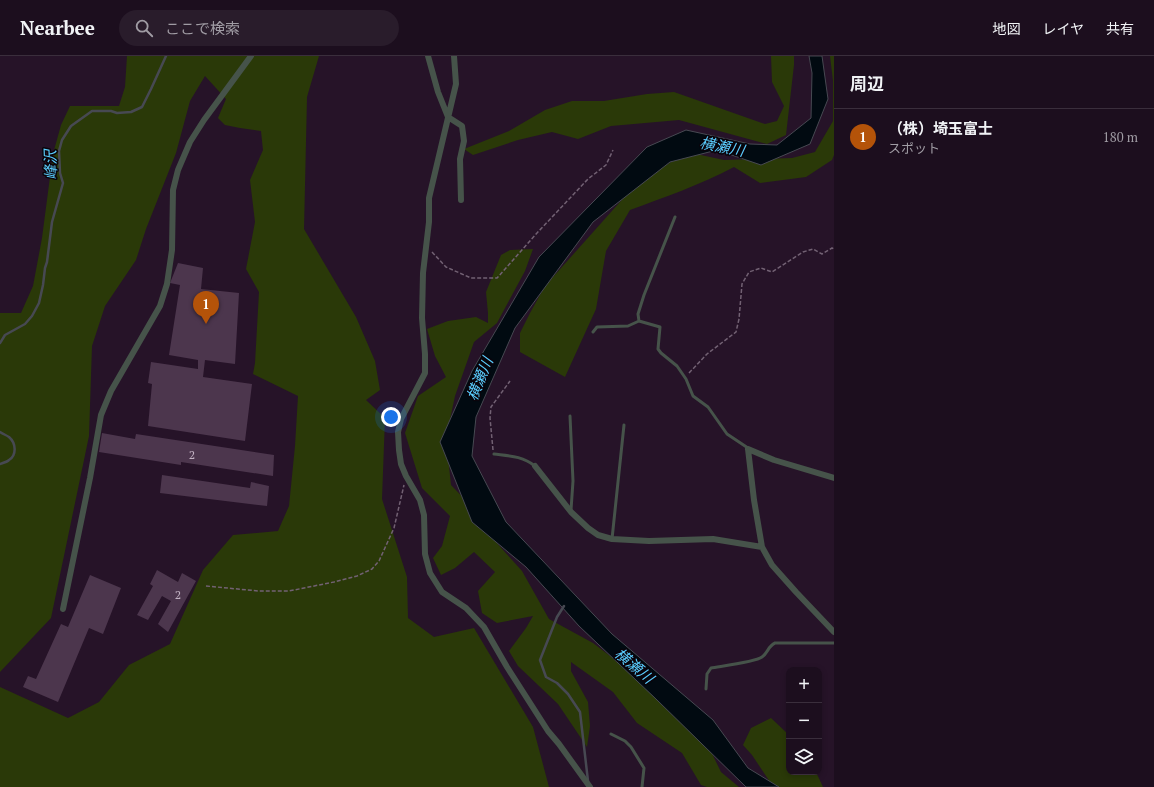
<!DOCTYPE html>
<html lang="ja">
<meta charset="utf-8">
<style>
body{margin:0;font-family:"PT Serif","Noto Sans JP",serif;background:#291c2b;color:#f1f3f6}
.controls{position:absolute;right:12px;bottom:12px;display:grid;overflow:hidden;border-radius:8px;box-shadow:0 2px 6px #0003}
.controls button{width:36px;height:36px;display:grid;place-items:center;padding:0;border:0;border-bottom:1px solid #3a2e3c;background:#1c0e1e;color:#f1f3f6;font:20px sans-serif}
.you{position:absolute;left:391px;top:361px;width:14px;height:14px;margin:-10px;border:3px solid #fff;border-radius:50%;background:#1a73e8;box-shadow:0 0 0 6px #1a73e833}
.badge{display:grid;place-items:center;width:26px;height:26px;border-radius:50%;background:#b45309;color:#fff;font-size:13px;font-weight:700}
.pin{position:absolute;translate:-50% -33px;filter:drop-shadow(0 1px 2px #0008)}
.pin::after{content:'';position:absolute;top:21px;width:14px;height:12px;background:inherit;clip-path:polygon(0 0,100% 0,50% 100%)}
.list{margin:0;padding:0;list-style:none}
h2{display:flex;justify-content:space-between;align-items:center;height:52px;margin:0;padding:0 16px;font-size:17px}
h2 small{font-size:13px;font-weight:400;color:#a09ca4}
.list li{display:grid;grid-template-columns:26px 1fr auto;gap:12px;align-items:center;box-sizing:border-box;height:56px;padding:0 16px;border-top:1px solid #3a2e3c}
.list b{display:block;font-size:15px;white-space:nowrap}
.list p{margin:0;font-size:13px;white-space:nowrap;color:#a09ca4}
.list em{font-size:13px;font-style:normal;color:#a09ca4}
.icon{flex:none;width:22px;height:22px;fill:none;stroke:currentColor;stroke-width:2;stroke-linecap:round;stroke-linejoin:round}
.map{position:relative;flex:none;width:834px;height:731px;overflow:hidden}
header{display:flex;align-items:center;gap:24px;box-sizing:border-box;height:56px;padding:0 20px;background:#1c0e1e;border-bottom:1px solid #3a2e3c}
header strong{font-size:19px}
nav{display:flex;gap:22px;margin-inline-start:auto;font-size:14px}
.search{width:280px;height:36px;background:#291c2b;display:flex;align-items:center;gap:10px;box-sizing:border-box;padding:0 14px;border-radius:22px;color:#a09ca4;font-size:15px}
main{display:flex}
aside{flex:1;background:#1c0e1e}
.map>svg:first-child{display:block}
</style>
<header>
<strong>Nearbee</strong>
<div class="search"><svg class="icon" aria-label="search" viewBox="0 0 24 24"><circle cx="10" cy="10" r="6"/><path d="M15 15l6 6"/></svg>ここで検索</div>
<nav><a>地図</a><a>レイヤ</a><a>共有</a></nav>
</header>
<main>
<div class="map">
<svg width="834" height="731" viewBox="0 0 834 731">
<rect width="100%" height="100%" fill="#261328"/>
<path fill="#2a3908" d="M127 0H319L307 41 304 173 356 261 375 305 380 334 366 344 385 362 382 443 407 521 408 562 434 581 474 572 533 671 549 731H0V631L68 662 99 646 129 609 170 588 203 514 233 479 278 475 289 450 295 390 298 340 253 318 255 307 259 236 246 213 255 166 250 124 263 94 261 75 240 72 225 69 218 62 226 43 205 20 190 45 176 97 146 173 136 204 105 250 92 290 89 380 51 562 0 616V257H21L33 230 42 182 53 98 61 69 70 50H119L125 31Z
M771 0H794V9L786 79 767 88 679 64 611 70 578 83 552 76 518 84 473 99 464 93 509 75 545 54 572 45H604L647 38 674 36 765 68 777 65 784 50 772 26Z
M830 0H834V99L832 104 806 121 760 127 734 111C700 129 665 141 630 154L606 195 596 253 565 321 520 296V277L530 257 545 230 636 128 687 96 724 104 792 102 815 96 833 65V25Z
M533 193 525 215 497 267 474 286 455 340 446 382 451 429 474 453 495 485 522 515 549 563 593 587 661 639 700 673 721 716 739 731H707L701 729 682 697 637 667 613 636 571 606V615L588 646 590 670 587 691 558 648 518 610 509 595 526 572 533 560 497 567 482 557 478 535 495 516 474 496 455 512 441 519 433 502 442 490 450 460 422 432 405 377 418 340 446 321 435 300 427 273 448 265 476 261 488 267V257L486 236 501 199 510 194Z
M771 662 789 679V716H816L823 731H768L770 726 752 699 743 689 751 672Z"/>
<path fill="#010a11" stroke="#474952" d="M809 0H822L828 43 810 88 761 109 717 94 670 106 593 166 515 272 476 361 472 400 506 466 612 578 713 664 748 712 779 731H746L656 643 579 570 526 511 472 466 440 386 472 315 539 201 647 91 686 74 750 88 777 89 811 62 812 17Z"/>
<g fill="none" stroke-linecap="round" stroke-linejoin="round">
<path stroke="#474952" stroke-width="2.5" d="M0 287 5 279 25 268 32 260 39 247 43 229 45 212 47 206 52 166 63 127 60 117 59 95 62 84 71 70 92 55H111L117 57 131 56 142 51 151 33 166 0
M0 376C3 378 6 379 9 381 16 387 17 399 9 404 7 406 3 407 0 408
M564 550 557 561 540 604 546 621 557 627 568 638 580 656 588 725"/>
</g>
<path fill="#4c364d" d="M178 207 203 212 201 233 239 237 235 308 205 304 203 321 252 328 245 385 148 370 152 328 148 327 151 306 198 313V304L169 299 180 229 170 227Z
M102 377 135 383 136 378 274 399 273 420 181 406V409L99 396Z
M162 419 250 432 251 426 269 430 267 450 160 437Z
M157 514 178 526 182 517 196 525 168 576 158 568 171 545 162 540 148 564 137 559 153 530 150 528Z
M90 519 121 532 103 578 89 572 58 646 23 631 28 620 36 623 61 568 68 571Z"/>
<g fill="none" stroke-linecap="round" stroke-linejoin="round">
<path stroke="#726173" stroke-width="1.5" stroke-dasharray="4 2" stroke-linecap="butt" d="M432 196 446 211 471 222H497L537 177 588 123 606 109 613 94
M689 317 707 298 736 276 739 263 742 228 749 216 761 212 772 216 803 196 813 193 822 198 832 192 834 193
M493 394 490 362 491 351 510 325
M206 530 259 535H289L334 526 357 520 372 513 379 505 394 472 404 429"/>
<path stroke="#46534a" stroke-width="3" d="M639 265 638 258 644 239 675 161
M593 276 597 271 628 270 639 265 660 271 658 293 661 297 677 310 686 323 693 340 708 351 727 378 748 392
M570 360 573 425 571 454
M494 398C510 400 522 400 535 410
M612 483 624 369
M706 633 707 618 711 612C722 610 755 606 762 601 768 597 768 590 775 587H834
M611 678 625 685 631 691 644 712 642 731"/>
<path stroke="#46534a" stroke-width="6" d="M428 0 438 36 448 61 462 70 464 85 460 103 461 144
M454 0 456 28 429 142V166L423 217 422 262 425 298V317L401 363 398 376 399 394 401 408 406 420 420 444 424 459 425 498 430 517 442 536 466 552 484 571 507 611 548 675 559 688 590 731
M748 393 754 444 762 491 772 509 796 536 834 576
M748 393 774 404 834 422
M535 410 571 456 588 472 598 479 612 483 649 485 713 483 762 491
M63 553 90 422 101 359 111 335 160 250 167 228 172 194 173 134 178 114 190 86 204 64 251 0"/>
</g>
<g text-anchor="middle" stroke-width="3" stroke-linejoin="round" paint-order="stroke">
<g font-size="12" fill="#c2b2c3">
<text x="192" y="403">2</text>
<text x="178" y="543">2</text>
</g>
<g font-size="15" font-style="italic" fill="#5acdfe" stroke="#0a040b">
<text transform="translate(722 91) rotate(11)" y="5">横瀬川</text>
<text transform="translate(51 109) rotate(-92)" y="5">峰沢</text>
<text transform="translate(480 323) rotate(-68)" y="5">横瀬川</text>
<text transform="translate(634 610) rotate(40)" y="5">横瀬川</text>
</g>
</g>
</svg>
<div class="controls">
<button>+</button>
<button>−</button>
<button><svg class="icon" aria-label="layers" viewBox="0 0 24 24"><path d="M12 4l9 5-9 5-9-5zM3 14l9 5 9-5"/></svg></button>
</div>
<div class="you"></div>
<div class="pin badge" style="left:206px;top:268px">1</div>
</div>
<aside>
<h2>周辺<small></small></h2>
<ul class="list">
<li><span class="badge">1</span><div><b>（株）埼玉富士</b><p>スポット</p></div><em>180 m</em></li>
</ul>
</aside>
</main>
